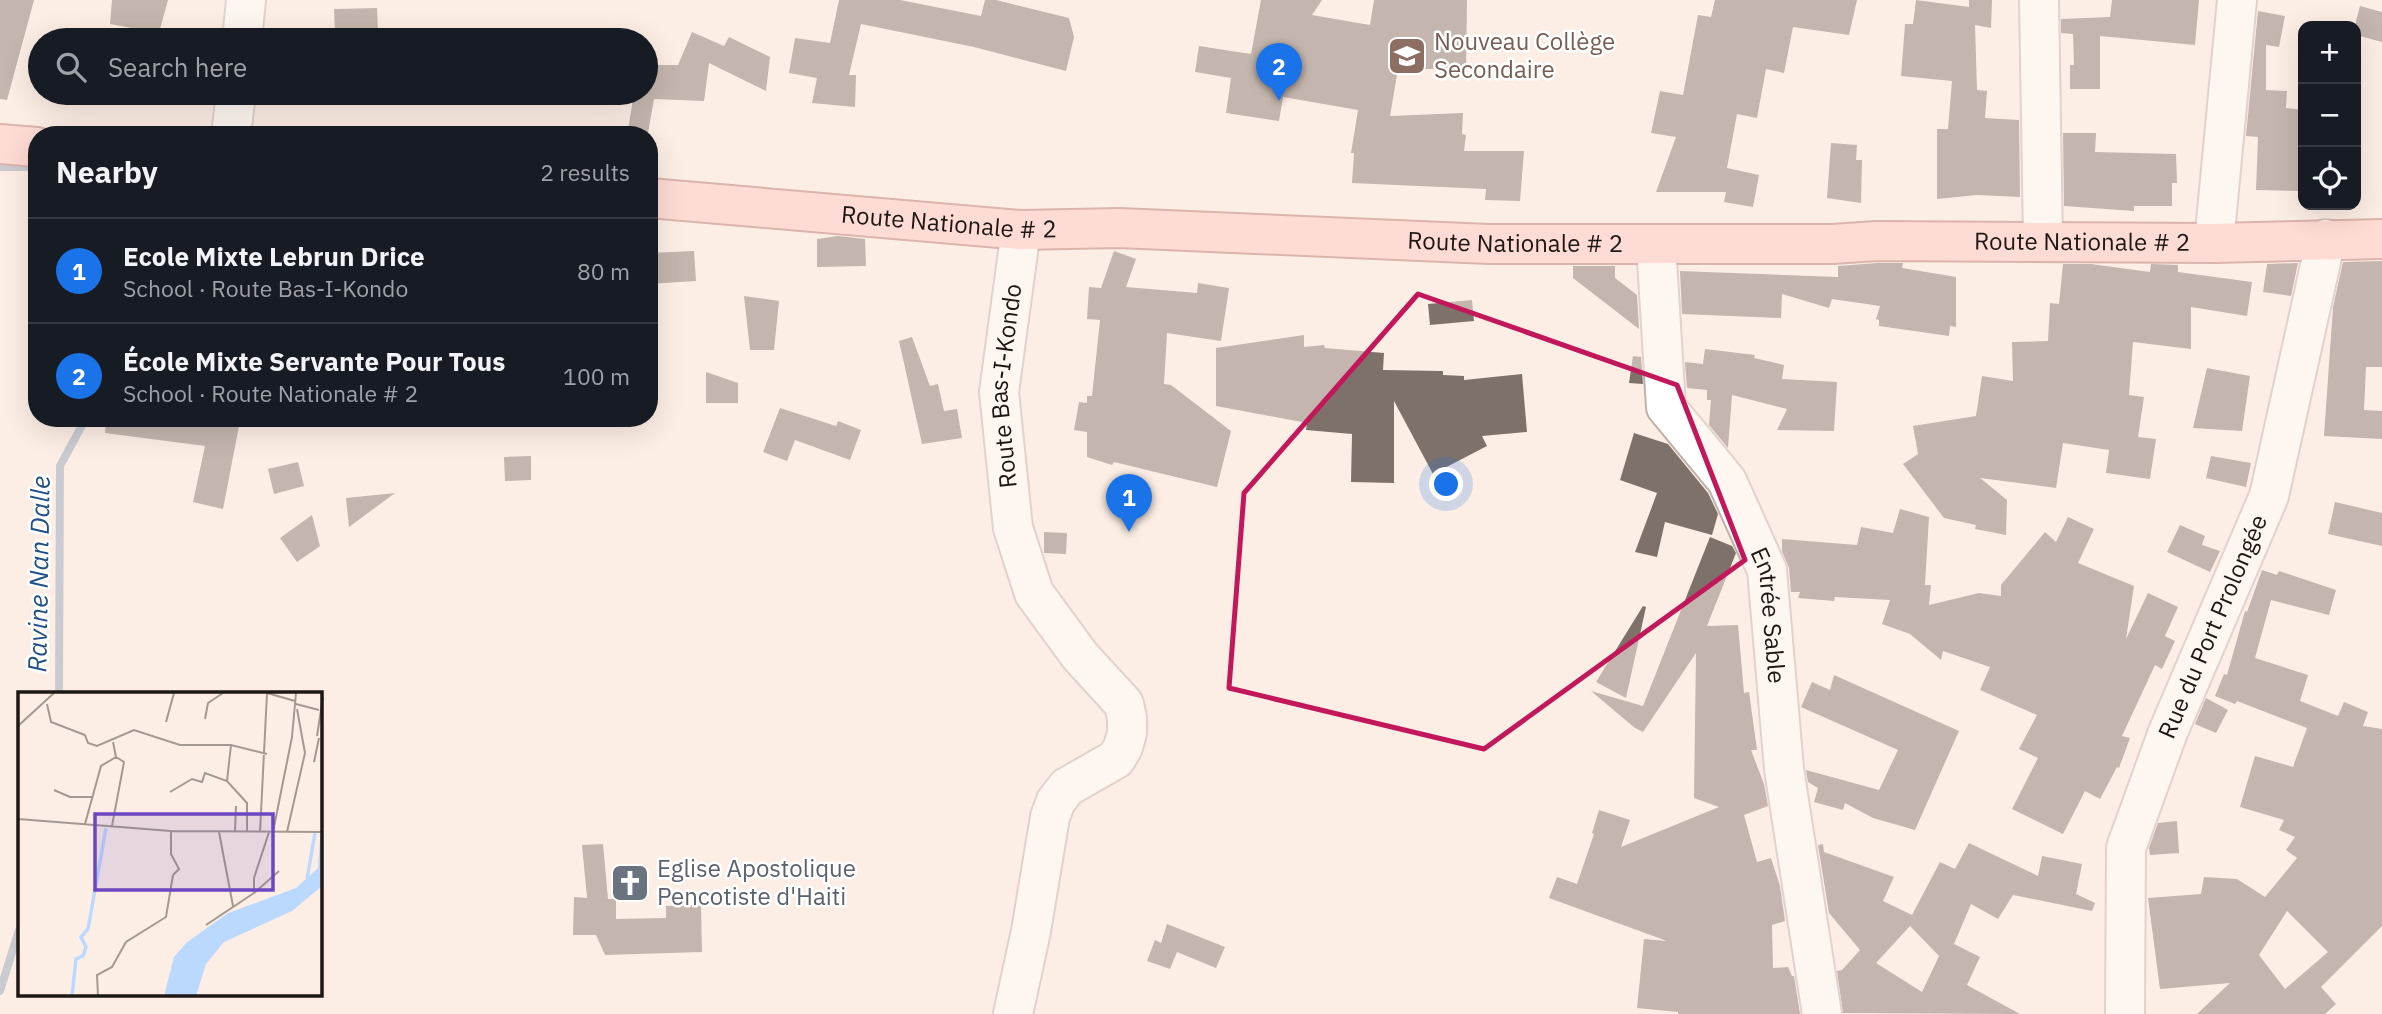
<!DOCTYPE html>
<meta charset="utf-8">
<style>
body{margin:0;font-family:"IBM Plex Sans",sans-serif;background:#20242c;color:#f1f3f6}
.controls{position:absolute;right:21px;top:21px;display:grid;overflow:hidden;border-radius:14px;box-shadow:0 7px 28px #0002}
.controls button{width:63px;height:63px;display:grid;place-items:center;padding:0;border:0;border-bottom:2px solid #363941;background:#171b24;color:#f1f3f6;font:35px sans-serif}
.you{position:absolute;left:1447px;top:485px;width:24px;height:24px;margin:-18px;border:5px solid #fff;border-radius:50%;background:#1a73e8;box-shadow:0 0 0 10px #1a73e833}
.badge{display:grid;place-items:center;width:46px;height:46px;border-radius:50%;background:#1a73e8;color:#fff;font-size:23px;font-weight:700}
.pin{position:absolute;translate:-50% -58px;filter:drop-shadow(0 2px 4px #0008)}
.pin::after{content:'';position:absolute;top:37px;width:24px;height:21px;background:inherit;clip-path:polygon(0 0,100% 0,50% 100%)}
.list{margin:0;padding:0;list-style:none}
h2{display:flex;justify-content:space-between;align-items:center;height:91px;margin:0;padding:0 28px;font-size:30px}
h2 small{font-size:23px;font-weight:400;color:#9ea1a6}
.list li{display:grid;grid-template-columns:46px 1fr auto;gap:21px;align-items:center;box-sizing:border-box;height:105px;padding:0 28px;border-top:2px solid #363941}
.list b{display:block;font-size:26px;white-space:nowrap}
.list p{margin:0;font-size:23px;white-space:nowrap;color:#9ea1a6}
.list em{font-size:23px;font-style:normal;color:#9ea1a6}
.icon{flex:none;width:38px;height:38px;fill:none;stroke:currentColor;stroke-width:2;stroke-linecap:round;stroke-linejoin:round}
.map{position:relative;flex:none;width:2382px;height:1014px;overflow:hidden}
.search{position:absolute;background:#171b24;box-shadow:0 7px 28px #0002;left:28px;top:28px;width:630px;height:77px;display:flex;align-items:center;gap:18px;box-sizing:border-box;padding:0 24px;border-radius:38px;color:#9ea1a6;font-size:26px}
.panel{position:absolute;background:#171b24;box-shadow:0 7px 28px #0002;left:28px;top:126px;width:630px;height:301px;border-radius:28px}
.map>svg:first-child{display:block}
</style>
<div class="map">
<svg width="2382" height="1014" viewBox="0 0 2382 1014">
<rect width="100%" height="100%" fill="#fdeee5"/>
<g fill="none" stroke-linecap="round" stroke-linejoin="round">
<path stroke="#8c9fb8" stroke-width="8" d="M0 167H37
M59 694 60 466 86 418
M0 991 19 930"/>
</g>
<path fill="#7e716a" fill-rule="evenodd" d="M0 0H34L7 100 0 99Z
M112 0H168L159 33 110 24Z
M839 0H900L981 16 985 0H996L1069 18 1074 37 1066 71 974 47 861 24 849 75H856L855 107 812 103 817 78 789 73 795 38 830 43Z
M1261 0H1322L1312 15 1370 25 1374 0H1467L1466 69H1398L1390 116 1463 113 1462 134 1466 135 1464 151H1524L1520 201 1485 200 1486 189 1352 183 1354 153H1351L1358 110 1283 97 1279 121 1226 113 1231 78 1195 72 1199 46 1251 54Z
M1715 0H1857L1849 35 1793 27 1784 73 1766 69 1757 118 1737 114 1727 168 1759 175 1753 207 1724 202 1726 192H1656L1676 137 1651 133 1660 91 1683 95 1698 15 1711 17Z
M1916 0 1969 7V0H1992L1991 28 1975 25 1977 90 1987 91 1985 118 2019 120 2020 197 1977 195 1937 199V129H1948L1952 81 1901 76 1905 24H1913Z
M2112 0H2199L2195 45 2100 36V89H2070V65H2074L2073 34 2061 33V19L2110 17Z
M2360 6 2382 12V42L2356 35V21Z
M377 8 378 32 335 33 334 9Z
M2258 11 2285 16 2279 47 2266 45V90L2287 91 2286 108 2303 110V191L2256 190 2258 137 2246 136Z
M692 32 724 46 729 37 770 57 766 91 709 63 704 101 654 99 648 133 628 130 634 93H646V65H678Z
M2063 133H2096L2095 152 2176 154 2177 183H2172V206H2134V211L2064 206Z
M1831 143 1857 145 1856 160H1862L1861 203 1827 198Z
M838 236 865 239 866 266 817 267V239Z
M694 251 696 281 649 284V253Z
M1114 251 1136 259 1126 287 1197 293 1198 283 1229 288 1221 341 1167 333 1164 384 1171 385 1231 431 1217 487 1114 462 1112 465 1087 457V432L1074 430 1079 402 1087 403V396H1092L1100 320 1087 319 1089 287 1101 288Z
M2382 261V367H2366L2364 410 2382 411V439L2324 436 2333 307 2343 262Z
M1877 263H1903L1902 268 1956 277V327L1950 326 1949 336 1879 326V320L1876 319 1880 306 1832 299 1829 308 1782 294 1781 318 1682 314 1680 271 1838 277V266Z
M2298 263 2291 296 2263 292 2267 264Z
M2063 264H2091L2150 272 2151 264 2178 265V272L2252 282 2247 316 2191 307V349L2133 342 2129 395 2144 397 2138 437 2156 439 2150 479 2106 473 2109 450 2063 443 2056 488 1980 478 2007 500 2006 535 1975 529 1976 525 1944 518 1903 464 1918 454 1913 426 1976 416 1982 376 2013 381 2012 342 2048 341 2050 303 2059 304Z
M1573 266H1615V278L1637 295 1639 329 1573 278Z
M744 296 779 301 774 350H750Z
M1472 300 1474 321 1430 325 1428 304Z
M1304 335V347L1324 345 1325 348 1384 353 1383 370 1443 371V375L1464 376V380L1522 374 1527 432 1482 436 1487 446 1433 474 1394 401V483L1351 482 1352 434 1306 430 1307 423 1216 406V348Z
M912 337 930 386 938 384 944 411 957 409 962 438 922 444 899 341Z
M1705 349 1755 355 1754 358 1784 365 1782 379 1837 382 1834 431 1777 430 1787 409 1732 395 1728 448 1709 425 1711 400H1707V390L1687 388 1685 362 1703 364Z
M1633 356 1641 357 1643 384 1629 383Z
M2207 368 2250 376 2242 431 2193 428Z
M706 372 738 383V403H706Z
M780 408 836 426 838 421 861 430 850 460 795 440 787 461 763 452Z
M106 418H182L239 426 223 509 193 502 205 446 105 433Z
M1634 433 1668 444 1708 493 1718 514 1712 535 1665 522 1657 557 1635 552 1657 493 1620 480Z
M531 456V480L505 481 504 457Z
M2211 456 2251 463 2246 487 2206 478Z
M298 462 304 486 274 494 268 469Z
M395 493 349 527 346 498Z
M2335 502 2382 513V546L2328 534Z
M1900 509 1929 517 1925 585H1931L1929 605 1979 593 2001 596V585L2045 532 2056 542 2068 517 2094 529 2078 563 2134 586 2126 639 2148 593 2178 607 2165 636 2175 641 2162 669 2155 665 2122 736 2130 738 2119 768 2117 767 2100 799 2085 791 2063 834 2012 809 2038 758 2019 749 2037 715 1980 690 1990 667 1943 651 1941 660 1910 634 1882 624 1890 600 1835 597 1834 601 1798 598 1800 592H1791L1789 568 1782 551V539L1857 545 1861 527 1893 533Z
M312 515 320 546 297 562 280 538Z
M2180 525 2205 536 2202 545 2220 551 2210 572 2167 552Z
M1044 532 1067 533 1066 554 1044 553Z
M1710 537 1732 546 1736 553 1707 626 1738 625 1744 693 1749 692 1757 750H1751L1764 784 1768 806 1744 815 1757 862 1771 858 1780 886 1785 921 1772 925 1773 968 1788 967 1792 976H1794L1800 1014H1678V1012L1637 1008 1644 939 1667 941 1549 898 1557 877 1577 884 1594 834 1592 833 1599 810 1630 820 1621 847 1719 807 1694 798 1696 653 1643 732 1635 728 1591 691 1643 706Z
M2262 570 2277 575 2279 571 2336 590 2329 615 2271 600 2255 658 2308 675 2300 701 2338 716 2344 702 2368 712 2363 726 2382 729V926L2321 987 2336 1004 2325 1014H2197L2230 983 2160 989 2148 898 2201 894 2204 877 2237 879 2265 897 2297 858 2286 850 2295 837 2279 830 2284 820 2240 807 2255 756 2293 767 2307 728 2237 701 2235 704 2215 696 2224 674 2227 675 2245 611 2247 612ZM2287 911 2328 952 2285 989 2259 955Z
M1643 606 1646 607 1626 698 1596 682Z
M1834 675 1959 731 1915 830 1873 818 1845 803 1843 810 1814 802 1818 788 1808 782 1806 770 1879 790 1898 750 1801 707 1812 682 1830 690Z
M2206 698 2228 710 2216 733 2195 724Z
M2177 821 2179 853 2150 855 2149 848 2158 823Z
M1969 843 2038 876 2042 856 2082 864 2076 894 2095 903 2092 911 2013 895 1998 919 1971 904 1954 944 1980 957 1967 985 2020 1014 1843 1013 1837 971 1842 970 1860 950 1829 913 1818 845 1823 844 1824 852 1894 877 1883 901 1912 915 1940 862 1955 869ZM1910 926 1939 956 1922 992 1876 963Z
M603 844 608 899H616V919L666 918V906L701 905 702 952 605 955 596 935H573L574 897 587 898 582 845Z
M1167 924 1225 947 1216 968 1177 952 1170 969 1147 961 1155 940 1161 943Z"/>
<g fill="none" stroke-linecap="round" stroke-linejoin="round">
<defs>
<g id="minor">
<path d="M2039 0 2043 242"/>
<path d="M242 40 246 0"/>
<path d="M231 135 236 93"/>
<path d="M2214 243 2237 0"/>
<path id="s1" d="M1656 244 1666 407 1727 481 1767 570 1784 769 1822 1014"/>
<path id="s2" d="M1013 1014 1031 931 1050 817 1056 801 1067 787 1116 759 1123 747 1127 733V718L1124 704 1080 656 1034 593 1013 528 999 392 1021 230"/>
<path id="s3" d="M2125 1014 2126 848 2168 732 2269 496 2326 239"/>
</g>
<g id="major">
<path d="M0 144 37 147"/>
<path id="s4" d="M649 198 1021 230 1119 228 1489 244H1833L1876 241 2214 243 2382 239"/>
</g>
</defs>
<use href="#minor" stroke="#bfb1a9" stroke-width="42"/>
<use href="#major" stroke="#b06e68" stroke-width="42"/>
<use href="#minor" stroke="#fff" stroke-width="38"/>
<use href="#major" stroke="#ffc4bf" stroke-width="38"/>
</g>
<path d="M0 0H2382V1014H0ZM1418 294 1677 385 1745 560 1484 749 1229 688 1244 493Z" fill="#fdeee5" fill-opacity=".55" fill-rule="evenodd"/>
<path fill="none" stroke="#c2185b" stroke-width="5" stroke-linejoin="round" d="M1418 294 1677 385 1745 560 1484 749 1229 688 1244 493Z"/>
<defs>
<symbol id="school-square" viewBox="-11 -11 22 22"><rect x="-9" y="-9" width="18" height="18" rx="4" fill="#8d6e63" stroke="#fff"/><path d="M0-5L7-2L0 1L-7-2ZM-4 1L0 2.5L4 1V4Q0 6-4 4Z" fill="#fff"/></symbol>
<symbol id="church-square" viewBox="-11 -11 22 22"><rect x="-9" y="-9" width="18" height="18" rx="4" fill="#6b7280" stroke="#fff"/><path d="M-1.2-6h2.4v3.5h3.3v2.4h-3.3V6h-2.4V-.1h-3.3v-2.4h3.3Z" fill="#fff"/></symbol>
</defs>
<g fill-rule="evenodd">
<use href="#school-square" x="1385" y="34" width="44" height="44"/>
<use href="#church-square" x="608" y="861" width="44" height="44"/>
</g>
<g text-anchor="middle" stroke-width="5" stroke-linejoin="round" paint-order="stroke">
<g font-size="24" fill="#785e54" stroke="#fff" text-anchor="start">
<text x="1434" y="50">Nouveau Collège<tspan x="1434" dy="28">Secondaire</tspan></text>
</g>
<g font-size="24" fill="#1d1815" stroke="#fff">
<text dy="8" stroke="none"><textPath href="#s4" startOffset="301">Route Nationale # 2</textPath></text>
<text dy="8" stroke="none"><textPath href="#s4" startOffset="868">Route Nationale # 2</textPath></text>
<text dy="8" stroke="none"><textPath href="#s4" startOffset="1435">Route Nationale # 2</textPath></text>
<text dy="8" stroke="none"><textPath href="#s2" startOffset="704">Route Bas-I-Kondo</textPath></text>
<text dy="8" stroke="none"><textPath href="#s1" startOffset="402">Entrée Sable</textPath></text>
<text dy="8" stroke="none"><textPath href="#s3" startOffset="404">Rue du Port Prolongée</textPath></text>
</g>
<g font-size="24" fill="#5b616d" stroke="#fff" text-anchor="start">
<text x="657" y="877">Eglise Apostolique<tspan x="657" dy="28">Pencotiste d'Haiti</tspan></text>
</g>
<g font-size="26" font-style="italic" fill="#1f5088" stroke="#fff">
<text transform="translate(39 574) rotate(-89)" y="9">Ravine Nan Dalle</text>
</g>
</g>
<g transform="translate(18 692)">
<rect width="304" height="304" fill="#fdeee5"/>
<path d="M304 119V194L274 219 206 250 188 272 178 304H146L156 265 168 251 210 221 278 196 300 176Z" fill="#bbd9fe"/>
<path fill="none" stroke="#bbd9fe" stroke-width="3.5" d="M289 187 297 141M54 304 58 267 65 264 68 255 63 245 70 237 88 136"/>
<path fill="none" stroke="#a39892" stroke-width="2" d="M249 1 277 9M29 12 33 30 67 43 70 51 79 54 116 38 162 53H213L249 62M278 12 301 18M187 27 190 11 205 1M148 30 156 1M0 34 36 1M299 44 305 5M296 70 301 46M209 89 213 53M36 98 52 105H75M152 100 174 87 184 90 187 81 209 89 229 111V140M0 127 153 139 305 140M67 132 83 74 98 65M94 134 106 70 98 65 95 50M201 140 215 214M217 140 218 114M242 140 249 1M255 140 274 45 278 1M269 140 287 61 279 17M236 201 261 179M188 233 236 201V186L251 140M80 304 79 283 94 275 108 250 148 225 155 183 161 177 153 162V139"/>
<path fill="#6c47bf" fill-opacity="0.15" stroke="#6c47bf" stroke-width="3.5" d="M77 122H255V198H77Z"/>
<rect width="304" height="304" fill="none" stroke="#1d1815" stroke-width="3.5"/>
</g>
</svg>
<div class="controls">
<button>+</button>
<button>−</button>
<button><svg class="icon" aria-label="locate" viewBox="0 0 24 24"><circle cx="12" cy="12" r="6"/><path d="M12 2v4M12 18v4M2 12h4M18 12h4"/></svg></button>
</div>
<div class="you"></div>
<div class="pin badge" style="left:1129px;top:532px">1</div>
<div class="pin badge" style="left:1279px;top:101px">2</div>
<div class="search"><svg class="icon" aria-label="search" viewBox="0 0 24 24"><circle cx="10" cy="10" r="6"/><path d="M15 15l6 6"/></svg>Search here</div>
<section class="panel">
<h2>Nearby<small>2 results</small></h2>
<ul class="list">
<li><span class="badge">1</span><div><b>Ecole Mixte Lebrun Drice</b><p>School · Route Bas-I-Kondo</p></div><em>80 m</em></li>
<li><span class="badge">2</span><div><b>École Mixte Servante Pour Tous</b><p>School · Route Nationale # 2</p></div><em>100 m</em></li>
</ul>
</section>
</div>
